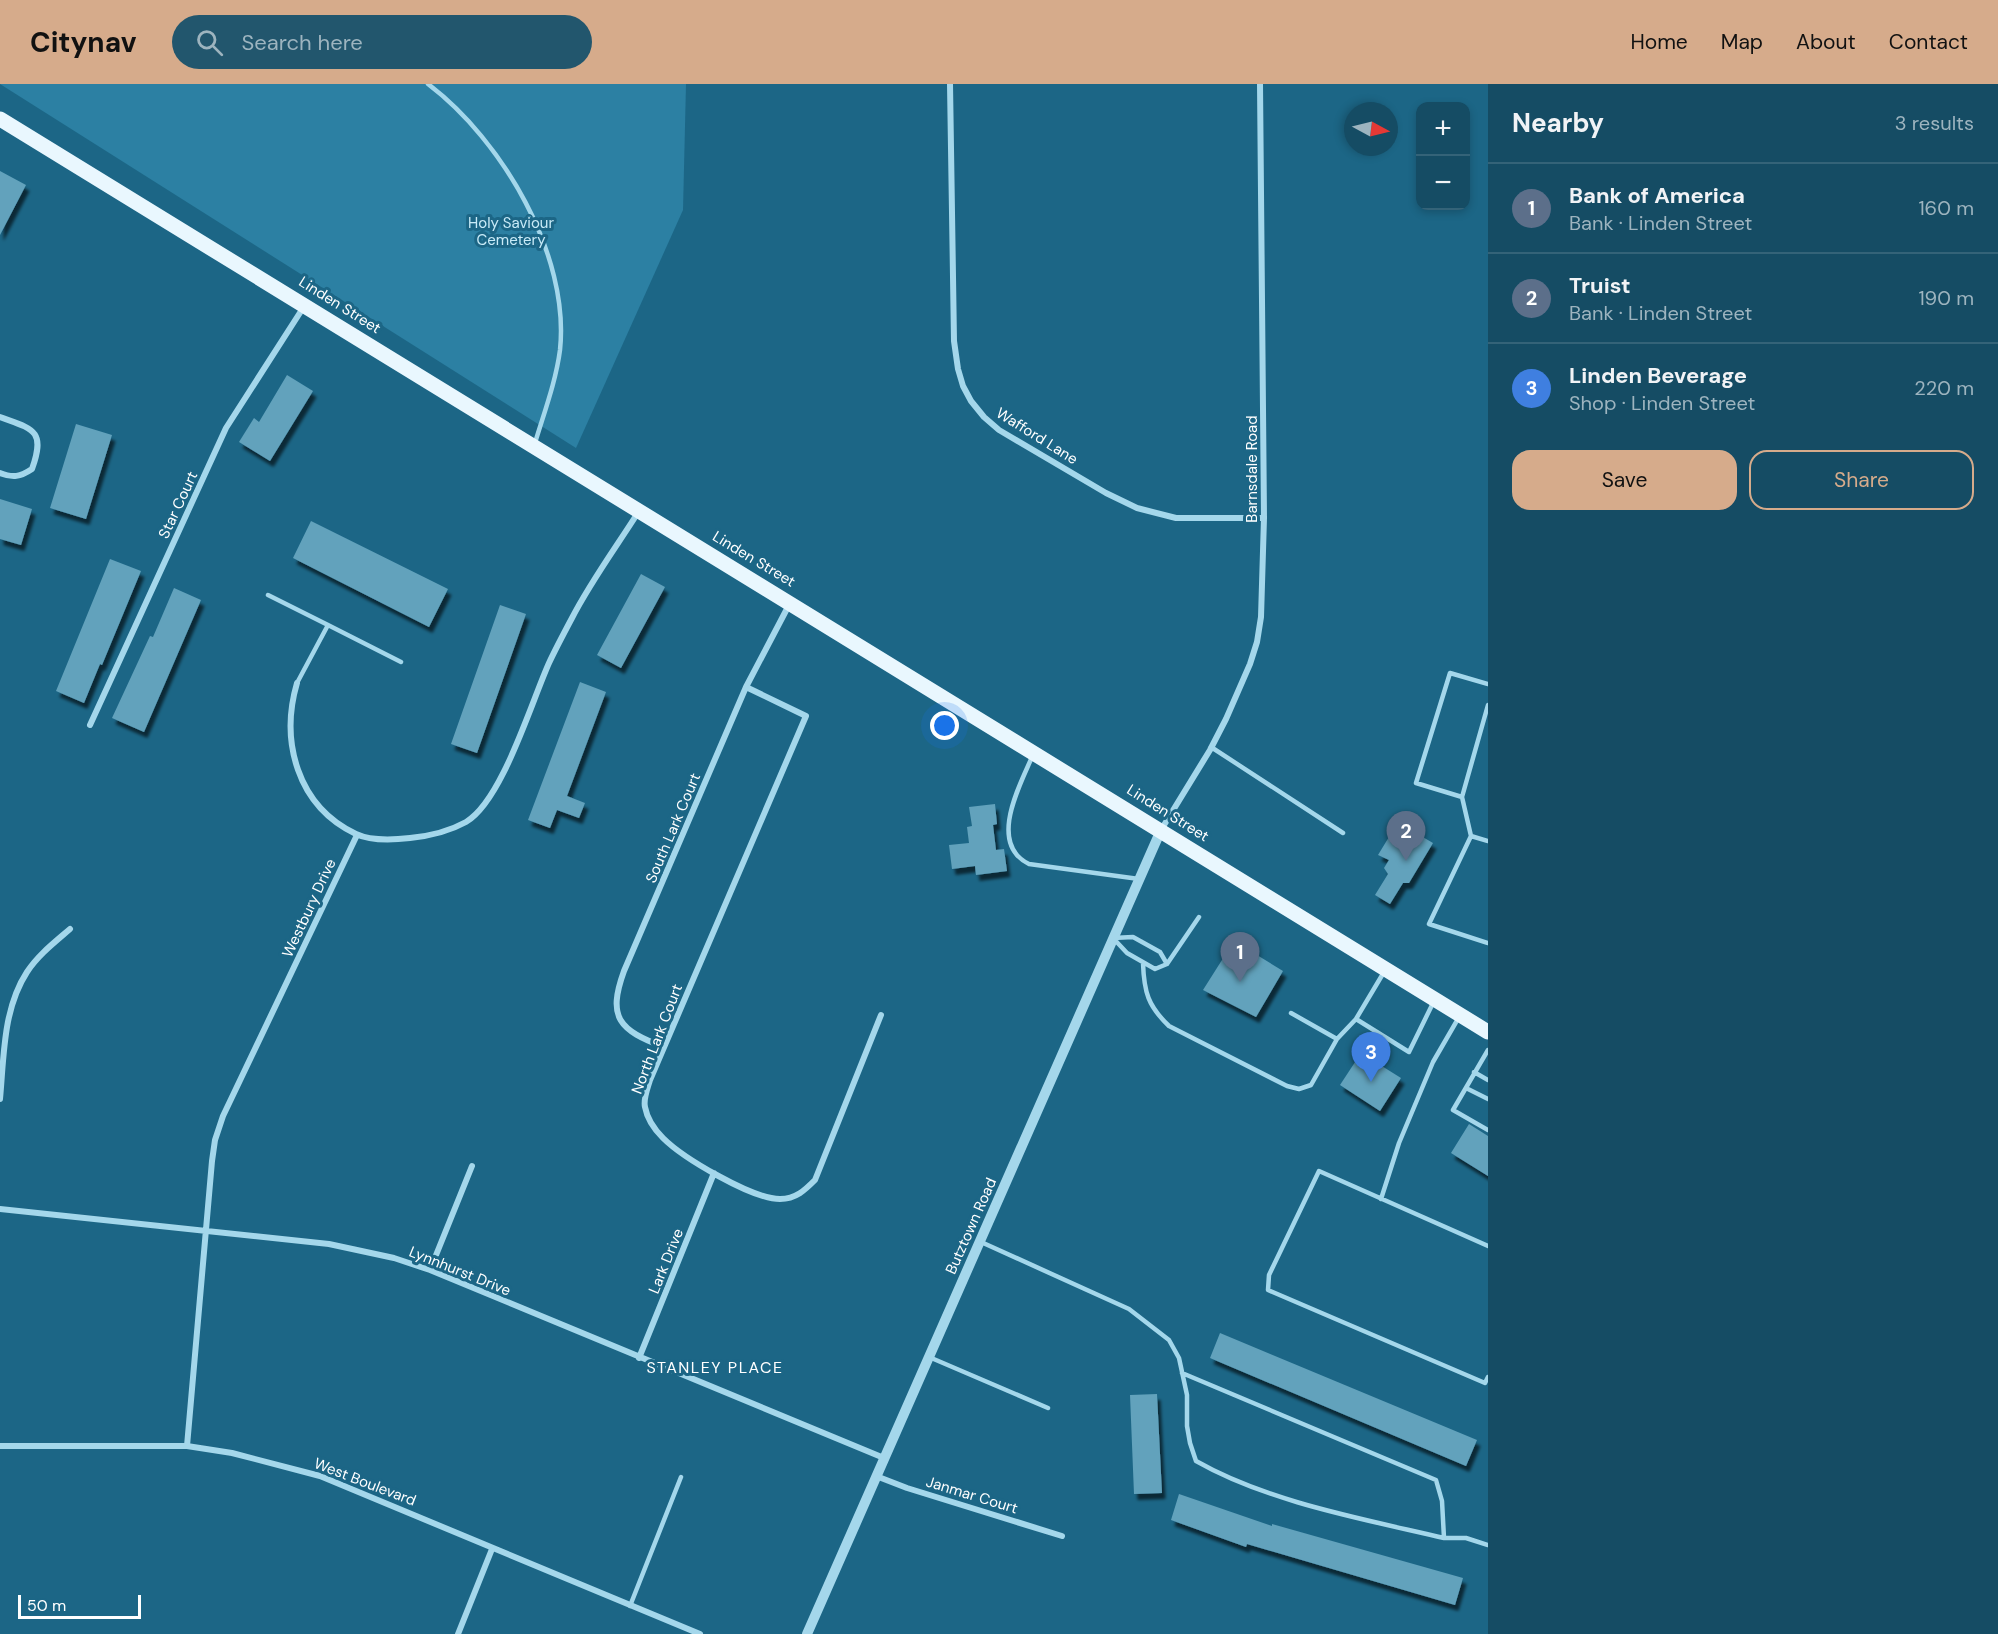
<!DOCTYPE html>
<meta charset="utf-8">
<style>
body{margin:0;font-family:"DM Sans",sans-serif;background:#22566d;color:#f1f3f6}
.controls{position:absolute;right:18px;top:18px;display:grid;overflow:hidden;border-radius:12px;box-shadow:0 3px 9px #0003}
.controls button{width:54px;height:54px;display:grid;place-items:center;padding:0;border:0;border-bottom:2px solid #346378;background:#154c64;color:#f1f3f6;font:30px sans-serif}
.compass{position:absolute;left:1344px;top:18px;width:54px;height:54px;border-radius:50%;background:#154c64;box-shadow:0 3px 9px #0003;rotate:97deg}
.scale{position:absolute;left:18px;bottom:15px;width:123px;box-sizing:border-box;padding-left:6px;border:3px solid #fff;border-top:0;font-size:16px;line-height:21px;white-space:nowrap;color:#fff;-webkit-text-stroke:4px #1c6686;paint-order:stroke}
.you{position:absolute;left:945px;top:642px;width:21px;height:21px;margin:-15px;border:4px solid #fff;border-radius:50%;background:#1a73e8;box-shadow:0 0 0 9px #1a73e833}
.badge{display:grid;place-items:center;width:39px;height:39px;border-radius:50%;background:#d6ab8b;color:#fff;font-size:20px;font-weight:700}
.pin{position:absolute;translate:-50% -50px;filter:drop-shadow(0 2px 3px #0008)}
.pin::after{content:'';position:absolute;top:32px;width:21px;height:18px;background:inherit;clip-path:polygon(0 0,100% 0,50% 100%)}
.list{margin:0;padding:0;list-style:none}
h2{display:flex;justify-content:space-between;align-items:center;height:78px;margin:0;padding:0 24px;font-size:26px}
h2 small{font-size:20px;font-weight:400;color:#9db4bf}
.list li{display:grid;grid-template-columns:39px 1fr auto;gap:18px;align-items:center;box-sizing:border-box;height:90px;padding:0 24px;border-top:2px solid #346378}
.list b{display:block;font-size:22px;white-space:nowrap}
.list p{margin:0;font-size:20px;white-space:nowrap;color:#9db4bf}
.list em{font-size:20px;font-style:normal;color:#9db4bf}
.actions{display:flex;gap:12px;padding:18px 24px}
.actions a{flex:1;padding:14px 0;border:2px solid #d6ab8b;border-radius:18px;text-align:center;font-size:21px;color:#d6ab8b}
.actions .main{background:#d6ab8b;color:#111}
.icon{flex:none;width:33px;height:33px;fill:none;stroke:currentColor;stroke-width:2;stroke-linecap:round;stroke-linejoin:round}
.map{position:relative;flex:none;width:1488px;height:1550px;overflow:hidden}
header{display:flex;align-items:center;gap:36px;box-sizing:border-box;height:84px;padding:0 30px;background:#d6ab8b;color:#111}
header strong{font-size:28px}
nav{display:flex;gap:33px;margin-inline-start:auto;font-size:21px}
.search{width:420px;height:54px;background:#22566d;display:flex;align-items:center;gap:15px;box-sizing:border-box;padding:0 21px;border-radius:33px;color:#9db4bf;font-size:22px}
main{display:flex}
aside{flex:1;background:#154c64}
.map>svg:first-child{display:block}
</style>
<header>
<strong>Citynav</strong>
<div class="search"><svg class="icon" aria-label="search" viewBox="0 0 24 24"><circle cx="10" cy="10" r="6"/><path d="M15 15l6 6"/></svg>Search here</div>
<nav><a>Home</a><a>Map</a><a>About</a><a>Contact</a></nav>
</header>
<main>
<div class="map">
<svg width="1488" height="1550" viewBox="0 0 1488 1550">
<defs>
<filter id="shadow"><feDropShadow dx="3.5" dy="6" stdDeviation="1.5" flood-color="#0009"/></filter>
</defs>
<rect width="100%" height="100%" fill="#1c6686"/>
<path fill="#2c80a3" d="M0 0H686L683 126 576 364Z"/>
<path fill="#62a2bc" filter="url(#shadow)" d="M0 87 26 101 0 151Z
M287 291 313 307 270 377 239 358 254 334 259 338Z
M76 340 112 351 86 435 50 424Z
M0 415 32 425 21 461 0 455Z
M311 437 448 505 429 543 293 474Z
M110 475 141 487 102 581 100 580 84 619 56 607Z
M641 490 665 503 621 584 597 571Z
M174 504 201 516 144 648 112 634 150 552 153 553Z
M500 521 526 530 477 669 451 660Z
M580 598 606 608 567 712 585 719 579 734 557 726 550 744 528 736Z
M995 720 997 740 993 741 996 766 1004 765 1007 787 976 791 975 782 952 785 949 761 969 759 967 743 972 742 969 723Z
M1409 745 1433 759 1409 799H1403L1390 820 1375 811 1388 790 1384 784 1389 776 1378 771 1392 748 1403 753Z
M1234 857 1283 887 1256 933 1203 906Z
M1361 969 1401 994 1380 1027 1340 1001Z
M1469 1040 1488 1052V1092L1451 1069Z
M1220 1249 1477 1356 1466 1382 1210 1274Z
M1157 1310 1162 1409 1134 1410 1130 1311Z
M1179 1410 1272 1442V1440L1463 1494 1455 1521 1247 1460 1246 1463 1171 1436Z"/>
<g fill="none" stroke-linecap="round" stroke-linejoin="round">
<path stroke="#a4d7eb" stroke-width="4.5" d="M428 0C502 56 570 171 560 266 556 297 544 329 535 359
M268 511 328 541
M297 599 328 541 401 578
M1488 600 1450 589 1416 699 1462 713 1471 752 1429 840 1488 859
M1211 663 1343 749
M1032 673C1019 703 988 760 1029 780L1139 795
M1462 713 1488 621
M1471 752 1488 757
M1133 853 1160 868 1167 880 1155 885 1127 869 1113 854Z
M1143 879C1144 908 1148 922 1169 942L1287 1002 1299 1005 1311 1001 1337 955 1356 935 1409 968 1434 917
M1167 880 1199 833
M1291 929 1337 955
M1356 935 1384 888
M1488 966 1453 1026 1488 1046
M1474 988 1488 996
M1466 1004 1488 1015
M1381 1115 1399 1059 1433 978 1459 933
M981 1158 1129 1225 1169 1256 1179 1274 1187 1311V1342L1190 1359 1196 1377C1268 1418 1363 1435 1444 1454H1466L1488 1461
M1488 1162 1319 1087 1269 1191 1268 1206 1485 1299 1488 1293
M929 1273 1048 1324
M1182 1289 1436 1396 1442 1417 1444 1454
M630 1522 681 1393"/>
<path stroke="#a4d7eb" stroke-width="6" d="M950 0 954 257 958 285 963 302 971 317 984 333 999 346 1106 409 1137 424 1176 434H1264
M0 333C33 345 46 346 32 385 20 393 13 394 0 389
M297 599C280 657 297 722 356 750 371 757 393 756 410 754 430 752 448 748 466 738 502 717 531 619 549 579 556 564 564 549 572 534 591 497 617 462 639 427
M746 603 806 632 650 996C648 1003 643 1015 645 1023 647 1034 655 1046 663 1054 683 1074 752 1115 780 1115 796 1115 805 1106 815 1096L881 931
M90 641 226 344 303 224
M1161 746 1210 666 1226 635 1250 580 1257 558 1261 533 1264 434 1260 0
M664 963C619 946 607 934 624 887L746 603 790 519
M0 1015C4 972 3 925 27 888 38 871 55 858 70 845
M0 1125 329 1160 394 1174 430 1186 884 1374
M430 1186 472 1082
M639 1274 714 1089
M0 1362H187L232 1369 320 1392 700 1550
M187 1362 212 1077 215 1056 223 1032 357 751
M876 1392 907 1404 1062 1452
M458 1550 492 1465"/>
<path stroke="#a4d7eb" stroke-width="10" d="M807 1550 1161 746"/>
<path stroke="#e9f7fe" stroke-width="15" d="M0 35 1488 948"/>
</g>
<g text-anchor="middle" stroke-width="6" stroke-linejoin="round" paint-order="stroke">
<g font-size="15" fill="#c9ebf8" stroke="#1c6686">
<text x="511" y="144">Holy Saviour<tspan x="511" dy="17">Cemetery</tspan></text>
</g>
<g font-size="15" fill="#fff" stroke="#1c6686">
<text transform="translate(340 221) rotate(32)" y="5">Linden Street</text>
<text transform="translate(1037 352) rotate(32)" y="5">Wafford Lane</text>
<text transform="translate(1252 385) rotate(-90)" y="5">Barnsdale Road</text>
<text transform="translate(178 421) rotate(-65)" y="5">Star Court</text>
<text transform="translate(754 475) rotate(31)" y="5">Linden Street</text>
<text transform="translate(1168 729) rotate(32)" y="5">Linden Street</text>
<text transform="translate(673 744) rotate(-67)" y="5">South Lark Court</text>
<text transform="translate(309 824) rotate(-65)" y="5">Westbury Drive</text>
<text transform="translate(657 955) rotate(-69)" y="5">North Lark Court</text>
<text transform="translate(971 1142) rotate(-66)" y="5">Butztown Road</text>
<text transform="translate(666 1177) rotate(-68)" y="5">Lark Drive</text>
<text transform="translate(460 1187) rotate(22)" y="5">Lynnhurst Drive</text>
<text transform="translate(365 1398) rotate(21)" y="5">West Boulevard</text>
<text transform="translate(972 1411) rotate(17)" y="5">Janmar Court</text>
</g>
<g font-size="16" letter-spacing="1.5" fill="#fff" stroke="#1c6686">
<text x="715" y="1289">STANLEY PLACE</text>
</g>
</g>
</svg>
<div class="controls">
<button>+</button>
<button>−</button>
</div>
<svg class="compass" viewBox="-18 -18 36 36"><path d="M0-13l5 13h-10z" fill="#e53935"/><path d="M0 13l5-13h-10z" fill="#9db4bf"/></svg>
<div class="scale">50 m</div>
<div class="you"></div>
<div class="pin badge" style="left:1240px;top:898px;background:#5c6f8a">1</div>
<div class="pin badge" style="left:1406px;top:777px;background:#5c6f8a">2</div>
<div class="pin badge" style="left:1371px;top:998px;background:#3f7fe0">3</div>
</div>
<aside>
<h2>Nearby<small>3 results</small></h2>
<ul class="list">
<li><span class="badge" style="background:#5c6f8a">1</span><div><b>Bank of America</b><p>Bank · Linden Street</p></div><em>160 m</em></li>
<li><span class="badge" style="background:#5c6f8a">2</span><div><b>Truist</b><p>Bank · Linden Street</p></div><em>190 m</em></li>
<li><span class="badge" style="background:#3f7fe0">3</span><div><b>Linden Beverage</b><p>Shop · Linden Street</p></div><em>220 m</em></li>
</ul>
<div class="actions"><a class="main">Save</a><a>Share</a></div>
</aside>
</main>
